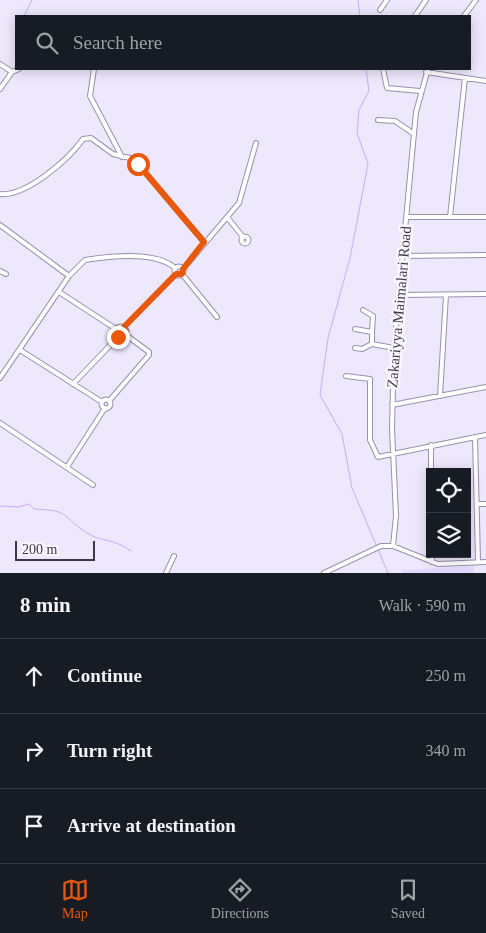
<!DOCTYPE html>
<meta charset="utf-8">
<style>
body{margin:0;font-family:Georgia,serif;background:#242831;color:#f1f3f6}
.controls{position:absolute;right:15px;bottom:15px;display:grid;overflow:hidden;border-radius:0px;box-shadow:0 2px 12px #0003}
.controls button{width:45px;height:45px;display:grid;place-items:center;padding:0;border:0;border-bottom:1px solid #363941;background:#171b24;color:#f1f3f6;font:25px sans-serif}
.scale{position:absolute;left:15px;bottom:12px;width:80px;box-sizing:border-box;padding-left:5px;border:2px solid #3c3945;border-top:0;font-size:14px;line-height:18px;white-space:nowrap;color:#3c3945;-webkit-text-stroke:4px #faf8fe;paint-order:stroke}
.stop{position:absolute;width:15px;height:15px;margin:-11px;border:4px solid #ea580c;border-radius:50%;background:#fff}
.stop.end{background:#ea580c;border-color:#fff;box-shadow:0 1px 5px #0008}
.list{margin:0;padding:0;list-style:none}
h2{display:flex;justify-content:space-between;align-items:center;height:65px;margin:0;padding:0 20px;font-size:21px}
h2 small{font-size:16px;font-weight:400;color:#9ea1a6}
.list li{display:grid;grid-template-columns:32px 1fr auto;gap:15px;align-items:center;box-sizing:border-box;height:75px;padding:0 20px;border-top:1px solid #363941}
.list b{display:block;font-size:19px;white-space:nowrap}
.list em{font-size:16px;font-style:normal;color:#9ea1a6}
.icon{flex:none;width:28px;height:28px;fill:none;stroke:currentColor;stroke-width:2;stroke-linecap:round;stroke-linejoin:round}
.map{position:relative;flex:none;width:486px;height:573px;overflow:hidden}
.search{position:absolute;background:#171b24;box-shadow:0 2px 12px #0003;left:15px;right:15px;top:15px;height:55px;display:flex;align-items:center;gap:12px;box-sizing:border-box;padding:0 18px;border-radius:0px;color:#9ea1a6;font-size:19px}
.sheet{height:290px;background:#171b24}
nav{display:flex;justify-content:space-around;align-items:center;box-sizing:border-box;height:70px;border-top:1px solid #363941;background:#171b24;font-size:14px;color:#9ea1a6}
nav a{display:grid;justify-items:center;gap:2px}
nav .on{color:#ea580c}
.map>svg:first-child{display:block}
</style>
<div class="map">
<svg width="486" height="573" viewBox="0 0 486 573">
<rect width="100%" height="100%" fill="#eee8fc"/>
<path fill="#e4d8ff" d="M474 566V573H402V570Z"/>
<g fill="none" stroke-linecap="round" stroke-linejoin="round">
<path stroke="#c4adf5" stroke-width="1" d="M358 0 360 16
M24 16 32 0
M366 69 369 91 359 110 357 133 368 164 350 258 328 338 320 395 342 434 352 488 388 573
M0 506 18 507 29 504 34 509C44 510 59 509 67 517 76 525 83 532 95 537 110 542 117 541 131 551"/>
<defs>
<path id="minor" d="M380 10 387 0
M415 16 426 0
M464 16 476 0
M0 64 12 72 0 89
M94 69 90 96 122 157
M383 69 387 88 420 91
M12 72 19 69
M426 72 486 81
M378 120 395 121 414 134
M0 194C26 197 69 159 83 139L91 138 113 154 130 158 138 164 204 242
M227 217 243 237
M407 217H486
M450 217 465 78
M0 225 69 276
M241.5 240a3.5 3.5 0 1 1 7 0a3.5 3.5 0 1 1-7 0Z
M403 256 486 255
M174.5 271a4.5 4.5 0 1 1 9 0a4.5 4.5 0 1 1-9 0Z
M183 269 239 203 256 143
M0 271 6 274
M182 274 217 317
M59 292 116 329
M400 295 486 294
M115.5 332a5.5 5.5 0 1 1 11 0a5.5 5.5 0 1 1-11 0Z
M124 327 176 274
M355 329 372 332 373 316 363 310
M372 332V344L394 348
M355 348 362 349 372 344
M20 350 102 402
M346 376 370 379V440L378 457 486 435
M0 378 69 276 85 260C110 256 156 251 175 268
M73 384 118 337
M440 396 446 295
M101.5 404a4.5 4.5 0 1 1 9 0a4.5 4.5 0 1 1-9 0Z
M109 401 149 355V352L126 335
M392 405 486 387
M0 423 93 485
M475 437 478 562
M431 445V472
M67 467 105 408
M477 504H486
M393 546 396 516 392 428 394 348 416 112 428 69
M432 554V562
M166 573 174 556
M324 573 381 546H393L438 564 486 562"/>
</defs>
<use href="#minor" stroke="#9990ad" stroke-width="6"/>
<use href="#minor" stroke="#fff" stroke-width="4"/>
</g>
<g fill="none" stroke-linecap="round" stroke-linejoin="round">
<path stroke="#ea580c" stroke-width="6" d="M118 337 124 336 126 332 124 327 176 274H182L183 269 204 242 138 164"/>
</g>
<g text-anchor="middle" stroke-width="5" stroke-linejoin="round" paint-order="stroke">
<g font-size="15" fill="#3c3945" stroke="#faf8fe">
<text transform="translate(399 307) rotate(-85)" y="5">Zakariyya Maimalari Road</text>
</g>
</g>
</svg>
<div class="controls">
<button><svg class="icon" aria-label="locate" viewBox="0 0 24 24"><circle cx="12" cy="12" r="6"/><path d="M12 2v4M12 18v4M2 12h4M18 12h4"/></svg></button>
<button><svg class="icon" aria-label="layers" viewBox="0 0 24 24"><path d="M12 4l9 5-9 5-9-5zM3 14l9 5 9-5"/></svg></button>
</div>
<div class="scale">200 m</div>
<div class="stop" style="left:138px;top:164px"></div>
<div class="stop end" style="left:118px;top:337px"></div>
<div class="search"><svg class="icon" aria-label="search" viewBox="0 0 24 24"><circle cx="10" cy="10" r="6"/><path d="M15 15l6 6"/></svg>Search here</div>
</div>
<section class="sheet">
<h2>8 min<small>Walk · 590 m</small></h2>
<ul class="list">
<li><svg class="icon" aria-label="ahead" viewBox="0 0 24 24"><path d="M12 20V5M6 11l6-6 6 6"/></svg><div><b>Continue</b></div><em>250 m</em></li>
<li><svg class="icon" aria-label="right" viewBox="0 0 24 24"><path d="M7 20v-9h11M14 6l5 5-5 5"/></svg><div><b>Turn right</b></div><em>340 m</em></li>
<li><svg class="icon" aria-label="arrive" viewBox="0 0 24 24"><path d="M6 21V4h12l-3 4 3 4H6"/></svg><div><b>Arrive at destination</b></div></li>
</ul>
</section>
<nav>
<a class="on"><svg class="icon" aria-label="map" viewBox="0 0 24 24"><path d="M3 6l6-2 6 2 6-2v14l-6 2-6-2-6 2zM9 4v14M15 6v14"/></svg>Map</a>
<a><svg class="icon" aria-label="directions" viewBox="0 0 24 24"><path d="M12 3l9 9-9 9-9-9zM9 14v-3h6M13 9l2 2-2 2"/></svg>Directions</a>
<a><svg class="icon" aria-label="saved" viewBox="0 0 24 24"><path d="M7 4h10v16l-5-4-5 4z"/></svg>Saved</a>
</nav>
